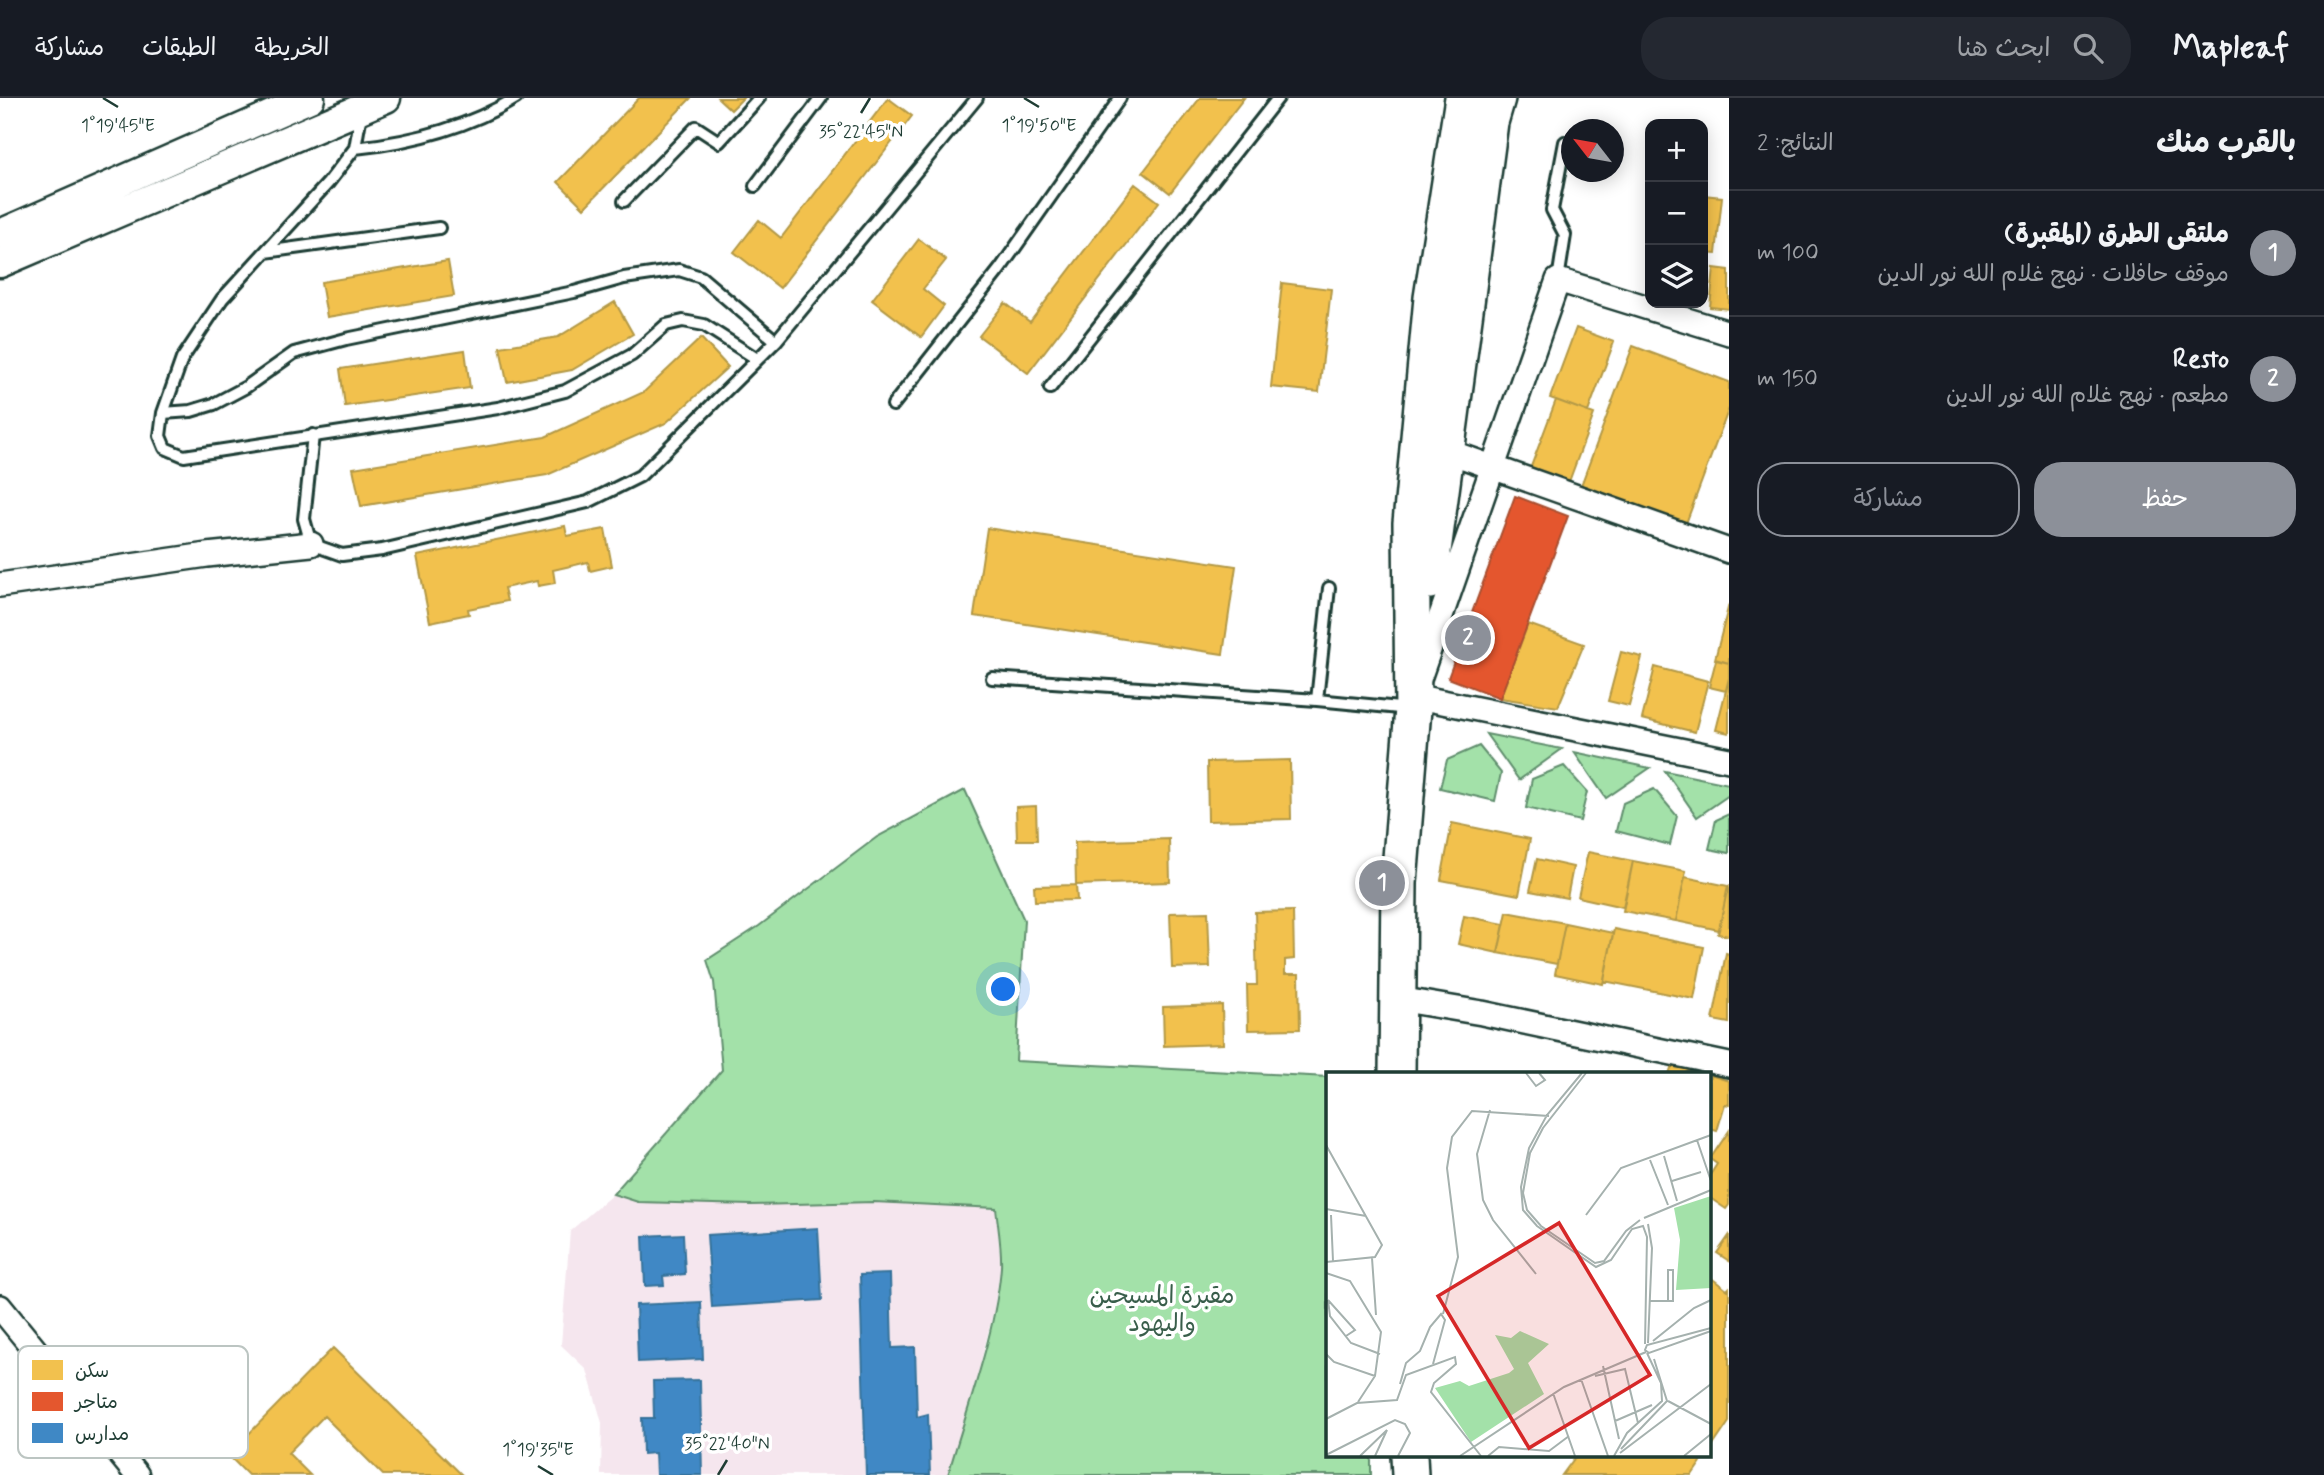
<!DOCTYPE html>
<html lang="ar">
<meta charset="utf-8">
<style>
body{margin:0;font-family:Mynerve,"Playpen Sans Arabic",sans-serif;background:#242831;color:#f1f3f6;direction:rtl}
.controls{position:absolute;right:21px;top:21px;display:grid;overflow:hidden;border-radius:14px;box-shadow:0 4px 18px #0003}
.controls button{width:63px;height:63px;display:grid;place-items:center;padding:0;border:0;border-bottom:2px solid #363941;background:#171b24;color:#f1f3f6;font:35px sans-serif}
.compass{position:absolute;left:1561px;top:21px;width:63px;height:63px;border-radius:50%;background:#171b24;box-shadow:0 4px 18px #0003;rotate:301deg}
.you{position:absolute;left:1004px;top:892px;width:24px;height:24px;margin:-18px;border:5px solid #fff;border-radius:50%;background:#1a73e8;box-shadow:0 0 0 10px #1a73e833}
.badge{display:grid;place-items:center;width:46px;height:46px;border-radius:50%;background:#8c9099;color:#fff;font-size:23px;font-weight:700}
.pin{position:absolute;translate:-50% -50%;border:4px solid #fff;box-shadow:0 2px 7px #0006}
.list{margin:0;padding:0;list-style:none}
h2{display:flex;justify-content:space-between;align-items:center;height:91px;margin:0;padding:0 28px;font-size:30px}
h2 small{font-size:23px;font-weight:400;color:#9ea1a6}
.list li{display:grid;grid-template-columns:46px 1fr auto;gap:21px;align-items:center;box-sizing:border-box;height:126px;padding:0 28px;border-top:2px solid #363941}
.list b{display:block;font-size:26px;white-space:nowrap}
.list p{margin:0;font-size:23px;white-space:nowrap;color:#9ea1a6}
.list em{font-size:23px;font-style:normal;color:#9ea1a6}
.actions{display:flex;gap:14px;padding:21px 28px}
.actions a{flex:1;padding:16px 0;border:2px solid #8c9099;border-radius:28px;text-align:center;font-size:24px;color:#8c9099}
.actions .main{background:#8c9099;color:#fff}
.icon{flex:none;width:38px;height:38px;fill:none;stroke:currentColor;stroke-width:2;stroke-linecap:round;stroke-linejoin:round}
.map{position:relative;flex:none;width:1729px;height:1377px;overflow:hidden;direction:ltr}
header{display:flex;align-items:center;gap:42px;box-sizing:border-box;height:98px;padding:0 35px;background:#171b24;border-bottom:2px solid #363941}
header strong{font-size:33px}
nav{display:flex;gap:38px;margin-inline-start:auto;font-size:24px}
.search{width:490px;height:63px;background:#242831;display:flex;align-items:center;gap:18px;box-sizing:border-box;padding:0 24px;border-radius:28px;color:#9ea1a6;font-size:26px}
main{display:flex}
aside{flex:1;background:#171b24}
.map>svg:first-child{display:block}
</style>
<header>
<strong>Mapleaf</strong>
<div class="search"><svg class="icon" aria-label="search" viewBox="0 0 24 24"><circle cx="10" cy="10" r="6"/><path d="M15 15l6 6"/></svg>ابحث هنا</div>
<nav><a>الخريطة</a><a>الطبقات</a><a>مشاركة</a></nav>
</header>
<main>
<aside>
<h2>بالقرب منك<small>النتائج: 2</small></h2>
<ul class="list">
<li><span class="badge">1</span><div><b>ملتقى الطرق (المقبرة)</b><p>موقف حافلات · نهج غلام الله نور الدين</p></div><em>100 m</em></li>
<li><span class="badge">2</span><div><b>Resto</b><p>مطعم · نهج غلام الله نور الدين</p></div><em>150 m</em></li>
</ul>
<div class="actions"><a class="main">حفظ</a><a>مشاركة</a></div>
</aside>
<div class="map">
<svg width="1729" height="1377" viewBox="0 0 1729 1377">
<rect width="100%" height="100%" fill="#fff"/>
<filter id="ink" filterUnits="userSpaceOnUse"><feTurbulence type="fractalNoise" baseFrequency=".0143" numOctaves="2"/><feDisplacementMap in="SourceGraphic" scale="14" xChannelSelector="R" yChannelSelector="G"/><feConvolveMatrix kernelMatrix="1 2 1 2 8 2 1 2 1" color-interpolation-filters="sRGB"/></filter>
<g filter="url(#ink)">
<path fill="#f5e6ee" d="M613 1096 638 1104 751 1107 874 1104 996 1110 1001 1168 994 1211 979 1271 948 1377H601L602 1325 587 1272 561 1247 570 1133Z"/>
<path fill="#a3e1a9" stroke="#618f6e" stroke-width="2" d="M1486 636 1562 651 1519 682Z
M1479 648 1501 675 1495 703 1440 690 1447 662Z
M1574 654 1650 670 1606 700Z
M1564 668 1587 694 1580 723 1526 710 1532 681Z
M1665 673 1729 686V697L1697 719Z
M1654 691 1677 718 1670 747 1616 733 1623 705Z
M965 692 1024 822 1016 963 1328 979V1358H1371V1377H948C966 1313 996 1235 1001 1169 1002 1150 998 1129 996 1110L874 1104 751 1107 638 1104 613 1096 722 972 714 884 707 862 759 828 877 739Z
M1729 716V755L1709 751 1716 722Z"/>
<path fill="#f2c14e" stroke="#b39946" stroke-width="2" d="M639 0H691L584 110 558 84Z
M718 0H743L731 12Z
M888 0 912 18 780 190 734 154 759 122 781 140Z
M1200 0H1244L1170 95 1143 74Z
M1135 86 1159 104 1028 275 979 238 1005 205 1030 224Z
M1703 97 1722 99 1716 156 1703 155Z
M919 141 946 162 923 191 944 208 921 239 872 202Z
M448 163 454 198 327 219 321 184Z
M1714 170 1729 172V211L1710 209Z
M1282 185 1331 191 1319 294 1271 289Z
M615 204 633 236 572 272 507 284 500 249 558 239Z
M1576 230 1614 244 1588 314 1550 300Z
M701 240 728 269 666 325 547 377 361 408 353 370 545 339 644 294Z
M1633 248 1729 284V310L1685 428 1579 393Z
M465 252 470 290 345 308 340 271Z
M1556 302 1594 316 1567 389 1529 374Z
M565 428 567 438 605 431 612 468 590 473 588 464 553 472 555 485 538 488 537 483 504 490 507 503 468 511 469 516 430 524 417 458Z
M987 430 1236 468 1223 556 974 518Z
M1729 506V565L1715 561Z
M1528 526 1584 546 1558 609 1500 600Z
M1621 554 1642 559 1629 608 1608 603Z
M1716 562 1729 565V580L1726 593 1709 589Z
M1655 569 1708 583 1695 634 1642 621Z
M1729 580V635L1716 632Z
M1290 662 1291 721 1208 723 1207 664Z
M1036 708 1037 742H1017L1016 709Z
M1452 725 1530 741 1519 797 1441 782Z
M1169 741 1170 784 1076 787 1075 744Z
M1588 754 1633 763 1623 809 1578 799Z
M1537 761 1573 769 1567 800 1530 793Z
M1633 763 1686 773 1676 823 1623 813Z
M1685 779 1728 788 1719 832 1676 823Z
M1076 787 1077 802 1035 803 1034 788Z
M1728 788H1729V838L1718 836Z
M1293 813 1294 861 1285 862V876H1299L1300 931 1248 932 1247 887H1257L1255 814Z
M1208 814 1210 869 1172 870 1170 815Z
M1507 814 1565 825 1557 866 1498 855Z
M1464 818 1504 826 1498 855 1458 846Z
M1565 825 1613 835 1603 886 1555 876Z
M1614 831 1704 849 1694 901 1604 883Z
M1726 855 1729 856V925L1713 922Z
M1222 907 1223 946 1164 948 1163 909Z
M1672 967 1706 976H1669Z
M1710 977 1729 983V1007L1725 1006 1717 1033 1710 1031Z
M1729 1033V1107L1726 1111 1710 1100V1077L1717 1066 1710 1061Z
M1729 1138V1163L1717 1155Z
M1710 1179 1727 1192 1729 1190V1324L1710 1352Z
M333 1250 462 1377H383L324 1318 288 1355 310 1377H248L228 1357Z
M1576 1358H1705L1692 1377H1562Z"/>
<path fill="#e4572e" stroke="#a94f30" stroke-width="2" d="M1515 398 1568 418 1500 600 1448 580Z"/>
<path fill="#3f88c5" stroke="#35729a" stroke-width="2" d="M818 1130 822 1202 712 1209 707 1137Z
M683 1136 685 1176 663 1178 664 1187 645 1188 643 1138Z
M890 1176 892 1250 915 1249 917 1319 928 1316 930 1377H866L860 1177Z
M701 1204 703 1261 638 1264 636 1207Z
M700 1282 702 1377H656L655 1355 643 1356 642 1320H654L653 1283Z"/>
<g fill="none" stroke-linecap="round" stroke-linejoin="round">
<defs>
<path id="service" d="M361 16 355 50 328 85 222 201 182 261 163 315 160 338 165 350 184 358 498 310 565 293 632 257 666 227 683 223 704 227 757 261
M355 50C412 44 467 30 516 0
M755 88 821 0
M624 103 696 29 719 44 759 0
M265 154 439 130
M1558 182 1565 137 1552 112 1565 44
M1050 290 1278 0
M893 307 1000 171 1120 0
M163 315 191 313 214 306 246 289 294 255 346 241 574 194 624 180 679 172 701 179 776 243
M313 337 304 421 311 446 342 457 382 452 588 404 640 378 776 243 977 0
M992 580 1317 602 1410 611
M1317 602 1329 490"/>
<path id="minor" d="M1729 235 1558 182 1413 598 1729 662
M1435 351 1447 353 1729 453
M0 487 207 457 311 446
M1398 901 1482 915 1729 967
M0 1209 137 1377"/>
<path id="tertiary" d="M0 136 310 0
M0 165 386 0"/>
<path id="primary" d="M1429 483 1490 24 1497 0
M1397 976 1399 785 1413 611 1411 425 1432 200 1463 0
M1409 1358 1410 1377"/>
</defs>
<use href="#service" stroke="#1f3d34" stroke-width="16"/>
<use href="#minor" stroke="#1f3d34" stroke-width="28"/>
<use href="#tertiary" stroke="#1f3d34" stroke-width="33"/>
<use href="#primary" stroke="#1f3d34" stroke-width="40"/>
<use href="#service" stroke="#fff" stroke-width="10"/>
<use href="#minor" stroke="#fff" stroke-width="23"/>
<use href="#tertiary" stroke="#fff" stroke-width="28"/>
<use href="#primary" stroke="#fff" stroke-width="35"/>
</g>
</g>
<path fill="none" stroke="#1f3d34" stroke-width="2.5" d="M103 0 118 9M1024 0 1039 9M861 15 870 0M538 1368 553 1377M718 1377 727 1362"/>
<g text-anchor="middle" stroke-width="7" stroke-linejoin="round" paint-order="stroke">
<g font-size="24" fill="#395e4b" stroke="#fff">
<text x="1162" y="1205">مقبرة المسيحين<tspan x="1162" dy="28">واليهود</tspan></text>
</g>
</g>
<g transform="translate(1326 974)">
<rect width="385" height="385" fill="#fff"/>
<path d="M385 124V216L350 218 354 168 348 136ZM194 259 223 272 202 291 218 322 145 370 109 316 134 309 143 314 183 301 188 297 169 263 185 266Z" fill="#a3e1a9"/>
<path fill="none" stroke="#a5b1ae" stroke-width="2" d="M200 1 210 14 219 8 213 1M256 1 221 43 203 76 195 115 197 138 211 154 270 195 285 188 306 157 317 154 321 165 319 272M260 1 217 56 204 81 197 121 201 138 215 154 269 191 278 189 300 159 314 148M164 38 151 82 157 128 167 148 210 202M371 68 385 109M0 73 56 173 49 185 0 190M338 84 351 129M324 88 342 133M346 109 375 100M0 137 40 144M5 143 7 189M260 143 295 96 385 63M318 146 385 118M322 152 326 176 322 271M46 186 50 243M0 201 24 209 55 260 49 304 32 330M2 228 4 244 25 271 54 282M2 228 29 258 20 264M323 229H347V198H342V229M117 242 132 185 121 96 126 65 146 39 223 44M385 256 321 273 319 278 323 281 385 259M327 269 368 236 385 228M0 282 8 290 49 304M277 294 293 367M269 304 299 297 312 351M255 307 282 384M74 312 80 291 94 279 104 255 115 242 119 248 107 292M227 321 249 384M342 329 385 352M0 347 31 331 71 328 80 303 129 285 130 292 108 311 105 320 155 384M289 349 326 333M295 377 341 329 328 287M294 381 385 312M0 383 69 348 79 352 84 361 72 384M34 384 61 358 49 384M134 384 238 315 320 280M162 384 173 375 223 379 243 364M288 384 301 361 336 329 335 311 321 281M358 384 385 362"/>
<path fill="#d62828" fill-opacity="0.15" stroke="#d62828" stroke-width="3.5" d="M233 151 324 303 203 376 112 224Z"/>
<rect width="385" height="385" fill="none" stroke="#1f3d34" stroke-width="3.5"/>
</g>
<rect x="18" y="1248" width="230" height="112" rx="10" fill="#fff" stroke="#bcc5c2" stroke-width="2"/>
<rect x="32" y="1262" width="31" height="20" fill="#f2c14e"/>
<rect x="32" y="1294" width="31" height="19" fill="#e4572e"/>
<rect x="32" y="1325" width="31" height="20" fill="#3f88c5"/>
<g font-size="19" fill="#1f3d34">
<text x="75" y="1279">سكن</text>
<text x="75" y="1310">متاجر</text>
<text x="75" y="1342">مدارس</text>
</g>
<g font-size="18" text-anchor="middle" fill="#1f3d34" stroke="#fff" stroke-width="7" stroke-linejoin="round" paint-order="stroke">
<text x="1039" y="33">1°19'50"E</text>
<text x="118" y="33">1°19'45"E</text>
<text x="861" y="39">35°22'45"N</text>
<text x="727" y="1351">35°22'40"N</text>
<text x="538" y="1357">1°19'35"E</text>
</g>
</svg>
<div class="controls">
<button>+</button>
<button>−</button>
<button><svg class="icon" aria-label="layers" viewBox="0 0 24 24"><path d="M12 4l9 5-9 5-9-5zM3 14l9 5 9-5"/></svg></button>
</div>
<svg class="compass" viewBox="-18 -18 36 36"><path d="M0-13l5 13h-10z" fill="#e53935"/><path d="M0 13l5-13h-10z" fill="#9ea1a6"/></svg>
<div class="you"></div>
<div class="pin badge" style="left:1382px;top:785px">1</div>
<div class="pin badge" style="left:1468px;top:540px">2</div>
</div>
</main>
